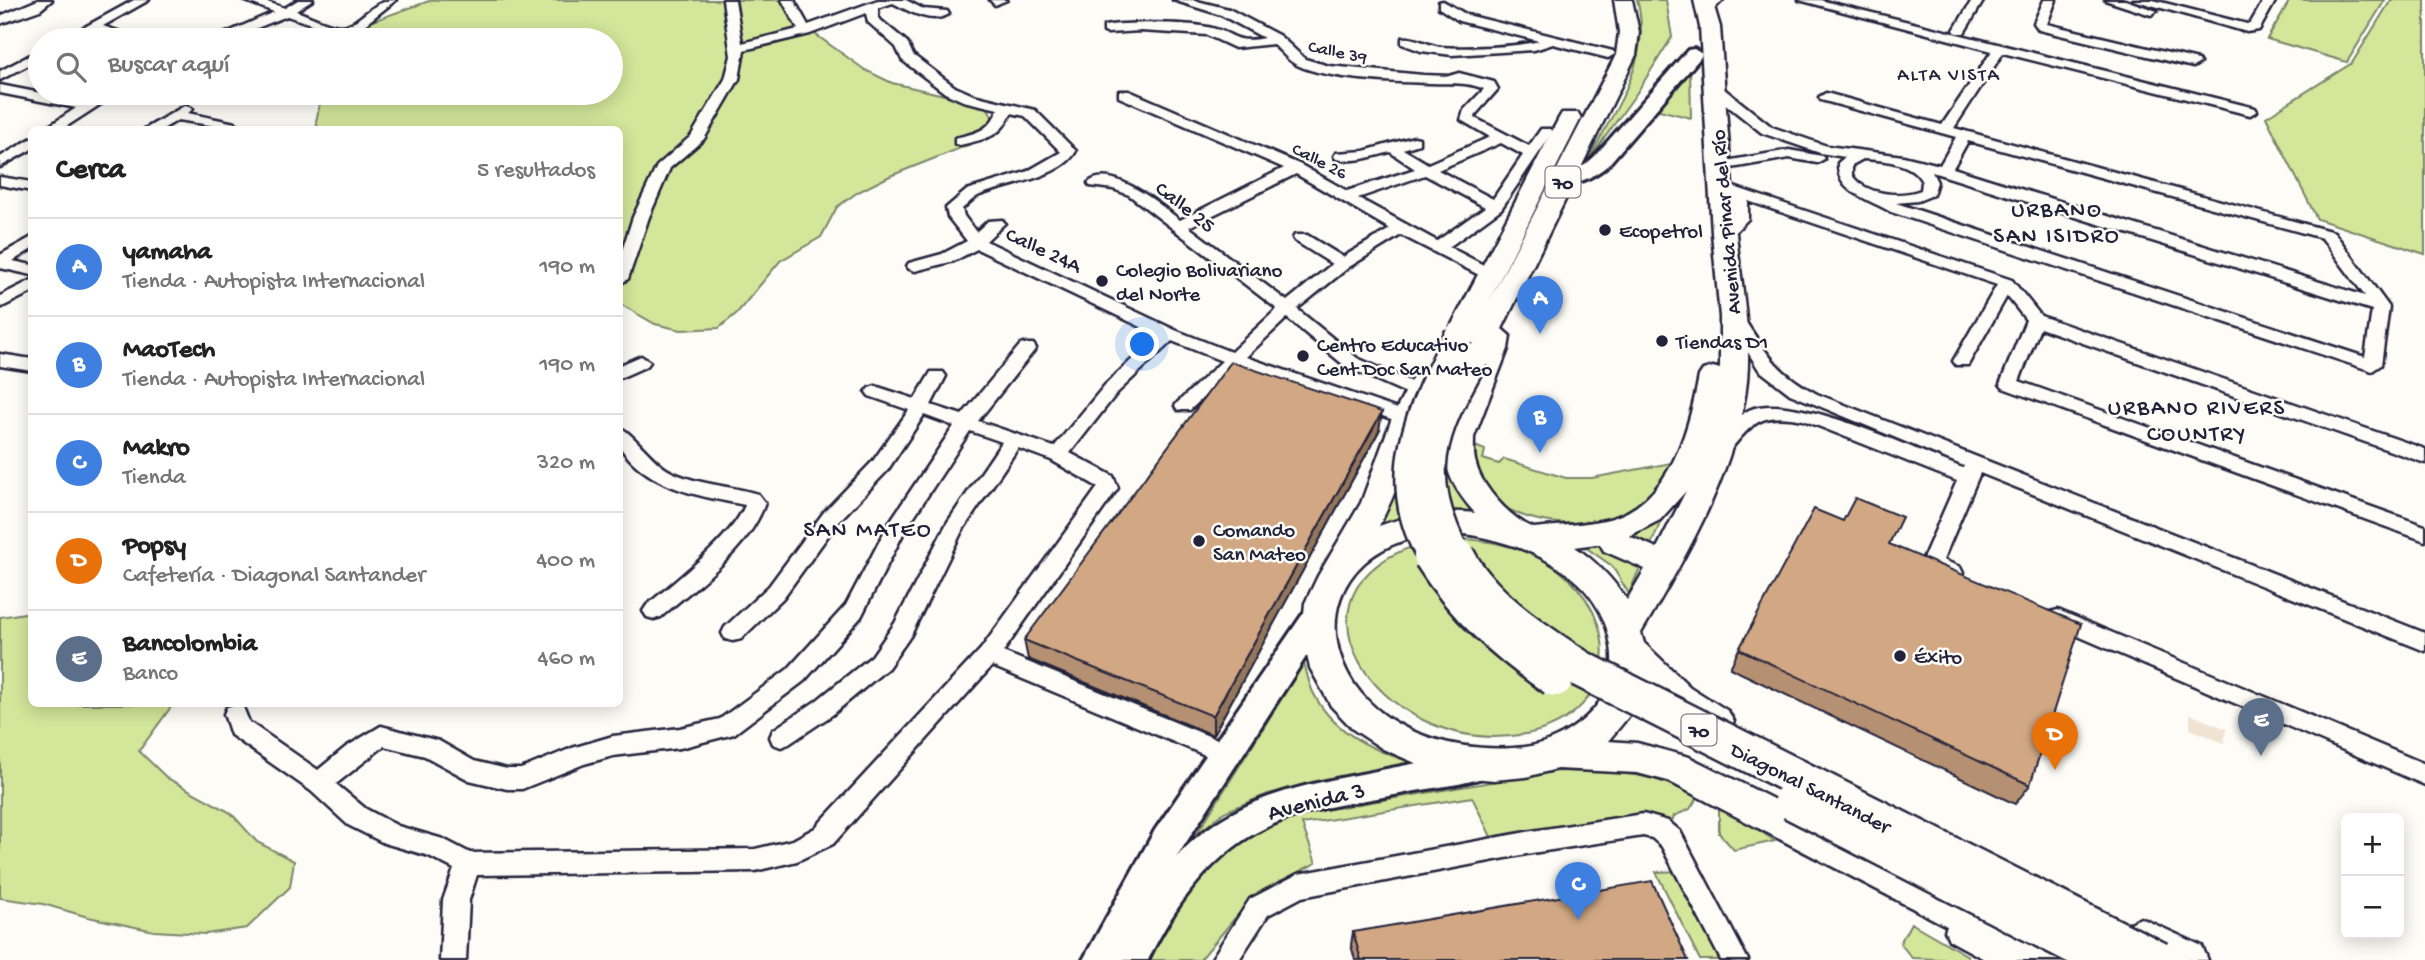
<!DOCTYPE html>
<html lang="es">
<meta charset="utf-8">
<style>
body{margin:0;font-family:"Gochi Hand",sans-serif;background:#f6f6f6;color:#222}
.controls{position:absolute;right:21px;bottom:21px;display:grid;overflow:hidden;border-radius:10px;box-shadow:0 4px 18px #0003}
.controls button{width:63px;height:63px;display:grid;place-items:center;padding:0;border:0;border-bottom:2px solid #e0e0e0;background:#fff;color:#222;font:35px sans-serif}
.you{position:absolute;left:1143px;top:345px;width:24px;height:24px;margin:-18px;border:5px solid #fff;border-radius:50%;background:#1a73e8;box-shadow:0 0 0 10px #1a73e833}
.badge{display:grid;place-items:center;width:46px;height:46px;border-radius:50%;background:#1a73e8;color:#fff;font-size:23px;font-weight:700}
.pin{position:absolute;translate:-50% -58px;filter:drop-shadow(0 2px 4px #0008)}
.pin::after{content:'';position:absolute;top:37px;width:24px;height:21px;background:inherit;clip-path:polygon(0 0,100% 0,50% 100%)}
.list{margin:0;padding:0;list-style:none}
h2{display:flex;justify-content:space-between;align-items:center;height:91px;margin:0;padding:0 28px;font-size:30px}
h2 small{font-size:23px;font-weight:400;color:#767676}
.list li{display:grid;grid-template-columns:46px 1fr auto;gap:21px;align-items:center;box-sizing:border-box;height:98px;padding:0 28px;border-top:2px solid #e0e0e0}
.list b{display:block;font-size:26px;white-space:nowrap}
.list p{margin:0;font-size:23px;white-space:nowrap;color:#767676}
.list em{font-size:23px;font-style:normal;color:#767676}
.icon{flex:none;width:38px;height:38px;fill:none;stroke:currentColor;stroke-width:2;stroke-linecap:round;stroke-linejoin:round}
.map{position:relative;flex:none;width:2425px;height:960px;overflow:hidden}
.search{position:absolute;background:#fff;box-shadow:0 4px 18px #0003;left:28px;top:28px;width:595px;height:77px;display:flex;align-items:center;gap:18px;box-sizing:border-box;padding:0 24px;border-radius:38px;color:#767676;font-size:26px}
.panel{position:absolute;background:#fff;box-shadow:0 4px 18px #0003;left:28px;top:126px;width:595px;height:581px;border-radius:10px}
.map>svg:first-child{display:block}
</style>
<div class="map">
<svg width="2425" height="960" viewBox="0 0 2425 960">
<rect width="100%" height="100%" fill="#fdfcf7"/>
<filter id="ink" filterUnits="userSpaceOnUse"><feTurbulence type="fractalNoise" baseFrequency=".0143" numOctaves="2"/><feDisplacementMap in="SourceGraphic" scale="14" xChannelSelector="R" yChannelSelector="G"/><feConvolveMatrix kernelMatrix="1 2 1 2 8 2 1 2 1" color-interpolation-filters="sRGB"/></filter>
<g filter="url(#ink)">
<path fill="#f0e3d4" d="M2190 714 2226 729 2224 743 2190 729Z"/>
<path fill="#d3e69a" stroke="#7a846a" stroke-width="2" d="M432 0H791L808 29 865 70 892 83 966 100 988 108 996 125 981 140 890 176 858 192 837 207 821 237 780 261 737 313 719 328 681 330 655 324 620 304V130H319L316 122 322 93H611V40H351L364 24Z
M1637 0H1666L1672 37 1636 94 1585 165C1612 114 1654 60 1637 0Z
M2290 0H2385L2347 62 2267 39Z
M2391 0H2425V254L2317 219 2266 117 2352 63Z
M1690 68 1691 118 1655 109Z
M1416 436 1451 444 1485 513 1442 515 1373 527Z
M1470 444 1485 450 1483 459 1499 464 1504 459 1566 478H1592L1671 463 1676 467C1670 475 1665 486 1658 494 1617 537 1502 535 1475 476 1471 467 1471 454 1470 444Z
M1666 506C1657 537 1640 564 1629 594L1612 566 1581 544C1617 545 1646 539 1666 506Z
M1445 538C1489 539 1535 547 1568 578 1627 634 1609 718 1526 734 1376 762 1256 574 1445 538Z
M31 612 32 704H177L171 707 139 751 167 778 231 813 257 842 294 861 290 887 247 928 206 934 154 931 88 917 43 904 0 898V617Z
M1304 663C1307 673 1309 685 1314 694 1333 733 1375 752 1415 763L1268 794 1224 812 1196 835Z
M1558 771C1612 773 1649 769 1697 798L1690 809 1674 816 1666 838 1632 816 1491 837 1472 797 1302 824 1316 863 1263 890 1235 918 1200 960H1132L1215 855 1293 815Z
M1719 804 1775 841 1734 850 1719 833Z
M1684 871 1729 960H1700L1656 872Z
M1911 923 1968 956 1966 960 1912 958 1900 943Z"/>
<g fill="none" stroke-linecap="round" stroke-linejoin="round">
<defs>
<path id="minor" d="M38 0H52L40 10 0 24V16Z
M134 0H149L103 26 136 37 137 40H119L93 31 76 40H61Z
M243 0H261L285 8 298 0H313L296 11C309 15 327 25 340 26 360 26 370 0 396 0L362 27 341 34 287 16 227 40H210L274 12Z
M723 0H735L742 43 798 29 782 0H794L808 25 878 0H906L923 9 947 11 949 14C933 25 908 11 893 3L878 8V18L907 42 913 55 955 87 973 95 1035 110 1076 151C1063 177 1005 185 980 195 973 198 968 204 962 209L964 216 976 232 988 221 1002 220 1005 223 986 241 1175 330 1231 352 1277 309 1129 195 1113 189 1090 186 1088 183C1110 162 1162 206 1180 220L1284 168 1119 97V91H1129L1301 165 1347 191 1415 169 1390 152C1372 157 1354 163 1336 159L1334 156 1336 153 1364 151 1414 137 1419 138V144L1403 149 1428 164 1490 137 1461 120 1464 110 1484 89C1466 81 1451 84 1431 83 1396 82 1328 80 1297 65 1288 61 1280 50 1273 44L1235 48 1207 35 1140 31 1108 33 1104 32V26C1125 22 1191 22 1212 28 1236 34 1234 44 1264 38L1221 15 1173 0H1193L1229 9 1280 36 1305 59 1329 66 1423 75 1449 76 1459 73 1494 82 1498 89 1476 114 1475 118 1529 146 1541 129H1551L1553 132 1501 209 1449 247 1497 272 1499 275 1497 278H1485L1401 235 1349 267 1297 309 1357 358 1425 388 1428 392 1425 396H1413L1345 366 1287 318 1246 357 1412 414 1415 418 1412 422H1400L1236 366 1190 410H1178L1175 406 1178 402 1222 361 1172 341 1117 393 1070 453 1113 476 1118 488 1003 652 1233 746 1237 753 1233 760 1225 763 1217 760 992 666 833 844 797 861 755 871 477 875 469 900 466 960H440L443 900 454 869 429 856 384 843 348 825 311 791 231 735 224 714 227 707 235 705 243 707 249 722 318 770 346 747 381 726 439 741 474 761 507 769H521L572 748 613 736 680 728 720 719 788 669 846 605 889 523 954 426 924 415 887 471 838 522 783 598 741 639 733 641 725 639 722 633 725 627 769 586 824 512 873 461 909 410 869 396 866 392 869 388 875 386 915 399 931 372H943L946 376 931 405 962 415 1021 344H1033L1036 348 1033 352 978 421 1054 447 1105 385 1158 335 977 249 954 261 915 271 909 269 907 266 909 263 942 254 967 241 948 217 946 208 967 190 1026 172 1061 152 1025 116 1011 113C1001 138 984 139 960 145L955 144V138C976 133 990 131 998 109L963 101 945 93 902 60 896 47 868 22 866 13 810 34 744 50 739 79 704 139 670 168 649 217 628 279 620 284V257L633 217 657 166 691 136 725 79 731 56ZM1501 143 1523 155 1493 199 1438 170ZM1296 174 1390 229 1343 257 1307 235H1295L1293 238 1295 241 1332 264 1287 301 1189 227ZM1425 175 1485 207 1437 241 1358 198ZM970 431 1002 442 947 523 895 623 872 656 816 701 773 730 770 737 773 744 781 747 789 744 832 715 888 668 911 635 962 531 1018 448 1051 460 1098 487 981 649 815 828 793 840 755 849 470 853 443 839 398 826 366 809 336 784 384 746 425 756 469 780 507 789H522L584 764 613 756 680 748 734 734 804 681 861 617 905 530Z
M990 0H1007L995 5Z
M1710 0H1723L1710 13H1702L1700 10Z
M1799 0H1820L2255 108 2257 111 2250 115 2003 53 1954 128 2334 232 2389 307 2381 365 2372 371 2366 369 1891 212C1869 199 1836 192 1838 163L1845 157 1820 153 1762 133 1709 91V85H1719L1772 127 1827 146 1903 156 1940 165 1956 137 1821 100 1819 97 1826 93 1942 125 1992 51ZM1968 141 2322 238 2365 296 1953 168ZM1863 159C1883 160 1913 162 1922 182L1921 190C1900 198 1865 195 1852 175V165ZM1932 172 2372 310 2365 357 1896 203 1918 201 1933 195 1937 182Z
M1972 0H1984L1964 33H1956L1954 30Z
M2044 0H2056L2047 24 2198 60 2200 63 2193 67 2039 30 2034 23Z
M2105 0H2125L2157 11 2151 15Z
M2133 0H2153L2247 24H2250L2264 0H2276L2259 30 2247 32Z
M1443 1 1467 15 1613 51 1615 54 1608 58 1553 44 1534 50 1452 55 1421 51 1402 44V38C1414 36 1427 45 1440 47 1464 49 1516 47 1539 41L1459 21 1439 8V2Z
M40 50V59L0 80V71Z
M0 85 87 102 102 93H118L61 130H43L76 108 0 93Z
M281 93H296L289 97Z
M186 105 193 109 188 113 235 123 237 126 235 129 178 120 161 130H143Z
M32 138V149L0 167V157Z
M1789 150 1822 156 1824 159 1817 163 1789 158 1720 170 1713 166 1720 162Z
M0 177 32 182V191L0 185Z
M1722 183 2012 280 2041 316 2425 449V463L2040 328 2019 381 2425 526V541L2003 388 2000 384 2026 320 2007 296 1968 365H1956L1953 361 1997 285 1748 201V219L1730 237H1718L1716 234 1732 218 1733 196 1715 187Z
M32 237V249L13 261 32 265V275L0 268V255Z
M32 280V292L0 308V296Z
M1736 315 1742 316C1766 353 1777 373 1817 394L2425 633V651L1980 473 1943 560 1960 567 1963 573 1960 579 1953 581 1924 568 1921 563 1957 481 1803 420C1762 412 1753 421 1728 453H1714L1712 448 1714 443C1724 432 1735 417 1749 410 1792 390 1916 451 1963 468L1964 466 1790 394 1759 370 1728 320Z
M0 354 32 359V371L0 366Z
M641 356 650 362 647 366 620 378V365Z
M620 428C630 430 652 461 668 470 696 485 728 485 758 494L765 503C749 550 697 585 661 617L654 619 647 617 643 611 647 605C674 582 733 537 745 505 698 496 648 488 620 447Z
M2058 610 2425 764V785L2050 624 2047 618 2050 612Z
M1643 814 1668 821 1680 831 1748 960H1721L1662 847 1652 838 1643 836 1532 853 1302 897 1268 915 1239 960H1211L1250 899 1298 874 1532 831Z
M1958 919 2020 951 2024 960H1986L1949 940 1945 931 1949 922Z"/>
<path id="tertiary" d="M1694 49 1702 54 1700 58 1608 165C1596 176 1572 188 1556 184L1554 180 1556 176 1585 165 1594 157 1688 50Z"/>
<path id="secondary" d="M1319 602 1329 605 1333 613 1329 621 1176 858C1225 802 1292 787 1361 774 1400 766 1438 759 1477 752L1488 756 1493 766 1488 776C1464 785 1436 787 1410 792 1366 801 1317 806 1276 823 1216 847 1175 904 1148 960H1083L1155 830 1309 605Z"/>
<path id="primary" d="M1614 0H1632L1639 32 1636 55 1502 329 1510 336 1508 349 1474 437C1474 446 1473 455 1476 464 1482 488 1512 520 1534 528 1559 525 1585 525 1609 519 1670 503 1689 430 1699 376L1703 370 1713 367 1720 369V317L1712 233 1700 27 1694 0H1712L1720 27C1725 96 1730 165 1736 233 1741 289 1755 346 1744 402 1727 486 1684 560 1641 633L1644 643 1690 687 1728 711 1734 721 1728 731C1698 742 1663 705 1643 685L1629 716 1608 741 1637 743 1689 757 2067 946 2073 960H2012L1668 781 1637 773 1557 769 1526 777 1494 780 1460 777 1427 768 1383 749 1354 730 1331 706 1310 668 1302 635 1305 603 1318 576 1361 503 1392 418 1416 371 1426 368 1436 371 1440 377C1417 425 1404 478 1379 526 1411 514 1442 509 1475 513 1422 454 1452 428 1476 366L1464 364 1460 358 1470 339 1459 344 1450 342 1446 336 1559 118 1562 113H1578L1581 118 1488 303 1616 55 1619 32ZM1686 491 1657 548 1629 536 1660 520ZM1457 533C1522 541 1600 572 1611 646 1615 670 1609 692 1593 710 1576 729 1551 743 1525 747 1465 754 1390 737 1354 684 1316 626 1339 561 1405 540 1421 535 1440 534 1457 533ZM1596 544H1600L1604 551 1645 569 1627 600C1612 578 1597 562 1575 547Z
M2141 918 2202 946 2208 960C2178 960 2135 960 2121 937L2127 924Z"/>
</defs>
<use href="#minor" stroke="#22223b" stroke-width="5"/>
<use href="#tertiary" stroke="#22223b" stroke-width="6"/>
<use href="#secondary" stroke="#22223b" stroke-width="6"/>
<use href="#primary" stroke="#22223b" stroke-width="5"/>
<use href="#minor" fill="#fdfcf7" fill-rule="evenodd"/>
<use href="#tertiary" fill="#fdfcf7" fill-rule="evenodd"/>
<use href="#secondary" fill="#fdfcf7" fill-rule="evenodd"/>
<use href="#primary" fill="#fdfcf7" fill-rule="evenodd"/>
<defs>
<path id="primary-bridge-far1" d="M1433 558C1385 480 1422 408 1459 336
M1457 558C1414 474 1430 435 1474 358"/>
<path id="primary-bridge" d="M1432 556C1464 607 1506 644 1555 678
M1456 556C1481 605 1535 639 1579 668L2159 960
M1792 801 2103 960"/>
</defs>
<use href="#primary-bridge-far1" stroke="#22223b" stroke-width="33" stroke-linecap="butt"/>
<use href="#primary-bridge" stroke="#22223b" stroke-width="41" stroke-linecap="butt"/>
<use href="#primary-bridge-far1" stroke="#fdfcf7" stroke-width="28"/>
<use href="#primary-bridge" stroke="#fdfcf7" stroke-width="36"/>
</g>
<path fill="#b59072" stroke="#22223b" stroke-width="2" d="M1379 431 1213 735 1028 659 1024 640Z
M1889 544 2030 785 2015 804 1730 668 1739 649Z
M1353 932 1688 960H1355L1351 945Z"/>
<path fill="#93765c" stroke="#22223b" stroke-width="2" d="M1382 412 1379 431 1213 735V716Z"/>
<path fill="#d2a884" stroke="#22223b" stroke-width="2" d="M1231 362 1382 412 1213 716 1024 640Z
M1855 498 1902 517 1889 544 2081 624 2030 785 1739 649 1814 509 1843 521Z
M1652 881 1688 960H1361L1353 932Z"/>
</g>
<g fill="#22223b" stroke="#fdfcf7" stroke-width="2.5">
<circle cx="1605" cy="230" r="7"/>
<circle cx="1102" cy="281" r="7"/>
<circle cx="1662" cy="341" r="7"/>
<circle cx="1303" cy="356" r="7"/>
<circle cx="1199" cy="541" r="7"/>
<circle cx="1900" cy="656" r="7"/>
</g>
<g text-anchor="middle" stroke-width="5" stroke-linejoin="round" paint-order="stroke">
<g font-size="18" fill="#22223b" stroke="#fdfcf7">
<text transform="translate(1338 51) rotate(12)" y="6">Calle 39</text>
<text transform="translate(1320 160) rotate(27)" y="6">Calle 26</text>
</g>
<g font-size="19" letter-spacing="2" fill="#22223b" stroke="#fdfcf7">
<text x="1949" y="80">ALTA VISTA</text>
</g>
<g fill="#fdfcf7" stroke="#646373" stroke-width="2">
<rect x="1545.5" y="166.5" width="35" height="31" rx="5"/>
<rect x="1681.5" y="714.5" width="35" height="31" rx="5"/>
</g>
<g font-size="19" font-weight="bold" fill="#22223b">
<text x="1563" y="189">70</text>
<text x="1699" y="737">70</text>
</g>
<g font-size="21" fill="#22223b" stroke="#fdfcf7">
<text transform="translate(1186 206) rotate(38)" y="7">Calle 25</text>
<text transform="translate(1725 222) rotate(-95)" y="7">Avenida Pinar del Río</text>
<text transform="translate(1044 249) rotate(25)" y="7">Calle 24A</text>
<text transform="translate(1811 787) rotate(27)" y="7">Diagonal Santander</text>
</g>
<g font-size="21" fill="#22223b" stroke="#fdfcf7" text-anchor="start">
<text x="1619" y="237">Ecopetrol</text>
<text x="1116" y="276">Colegio Bolivariano<tspan x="1116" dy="24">del Norte</tspan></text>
<text x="1676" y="348">Tiendas D1</text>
<text x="1317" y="351">Centro Educativo<tspan x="1317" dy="24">Cent Doc San Mateo</tspan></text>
<text x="1213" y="536">Comando<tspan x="1213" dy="24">San Mateo</tspan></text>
<text x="1914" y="663">Éxito</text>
</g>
<g font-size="23" letter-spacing="2" fill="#22223b" stroke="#fdfcf7">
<text x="2057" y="216">URBANO<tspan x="2057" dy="26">SAN ISIDRO</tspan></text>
<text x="2197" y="414">URBANO RIVERS<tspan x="2197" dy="26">COUNTRY</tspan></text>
<text x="868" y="536">SAN MATEO</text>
</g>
<g font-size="24" fill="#22223b" stroke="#fdfcf7">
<text transform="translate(1316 800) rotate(-14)" y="8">Avenida 3</text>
</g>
</g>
</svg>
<div class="controls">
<button>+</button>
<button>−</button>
</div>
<div class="you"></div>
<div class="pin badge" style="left:1540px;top:334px;background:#3f7fe0">A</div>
<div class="pin badge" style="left:1540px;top:453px;background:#3f7fe0">B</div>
<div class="pin badge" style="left:1578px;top:920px;background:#3f7fe0">C</div>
<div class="pin badge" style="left:2055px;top:770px;background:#e8710a">D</div>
<div class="pin badge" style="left:2261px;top:756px;background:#5c6f8a">E</div>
<div class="search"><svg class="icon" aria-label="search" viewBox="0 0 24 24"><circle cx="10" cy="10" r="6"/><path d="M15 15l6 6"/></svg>Buscar aquí</div>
<section class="panel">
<h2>Cerca<small>5 resultados</small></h2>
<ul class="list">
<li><span class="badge" style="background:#3f7fe0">A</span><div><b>yamaha</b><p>Tienda · Autopista Internacional</p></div><em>190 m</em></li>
<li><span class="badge" style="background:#3f7fe0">B</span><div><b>MaoTech</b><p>Tienda · Autopista Internacional</p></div><em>190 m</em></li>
<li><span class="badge" style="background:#3f7fe0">C</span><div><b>Makro</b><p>Tienda</p></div><em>320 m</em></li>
<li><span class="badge" style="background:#e8710a">D</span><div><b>Popsy</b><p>Cafetería · Diagonal Santander</p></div><em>400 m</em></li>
<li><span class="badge" style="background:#5c6f8a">E</span><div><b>Bancolombia</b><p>Banco</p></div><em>460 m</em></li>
</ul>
</section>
</div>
